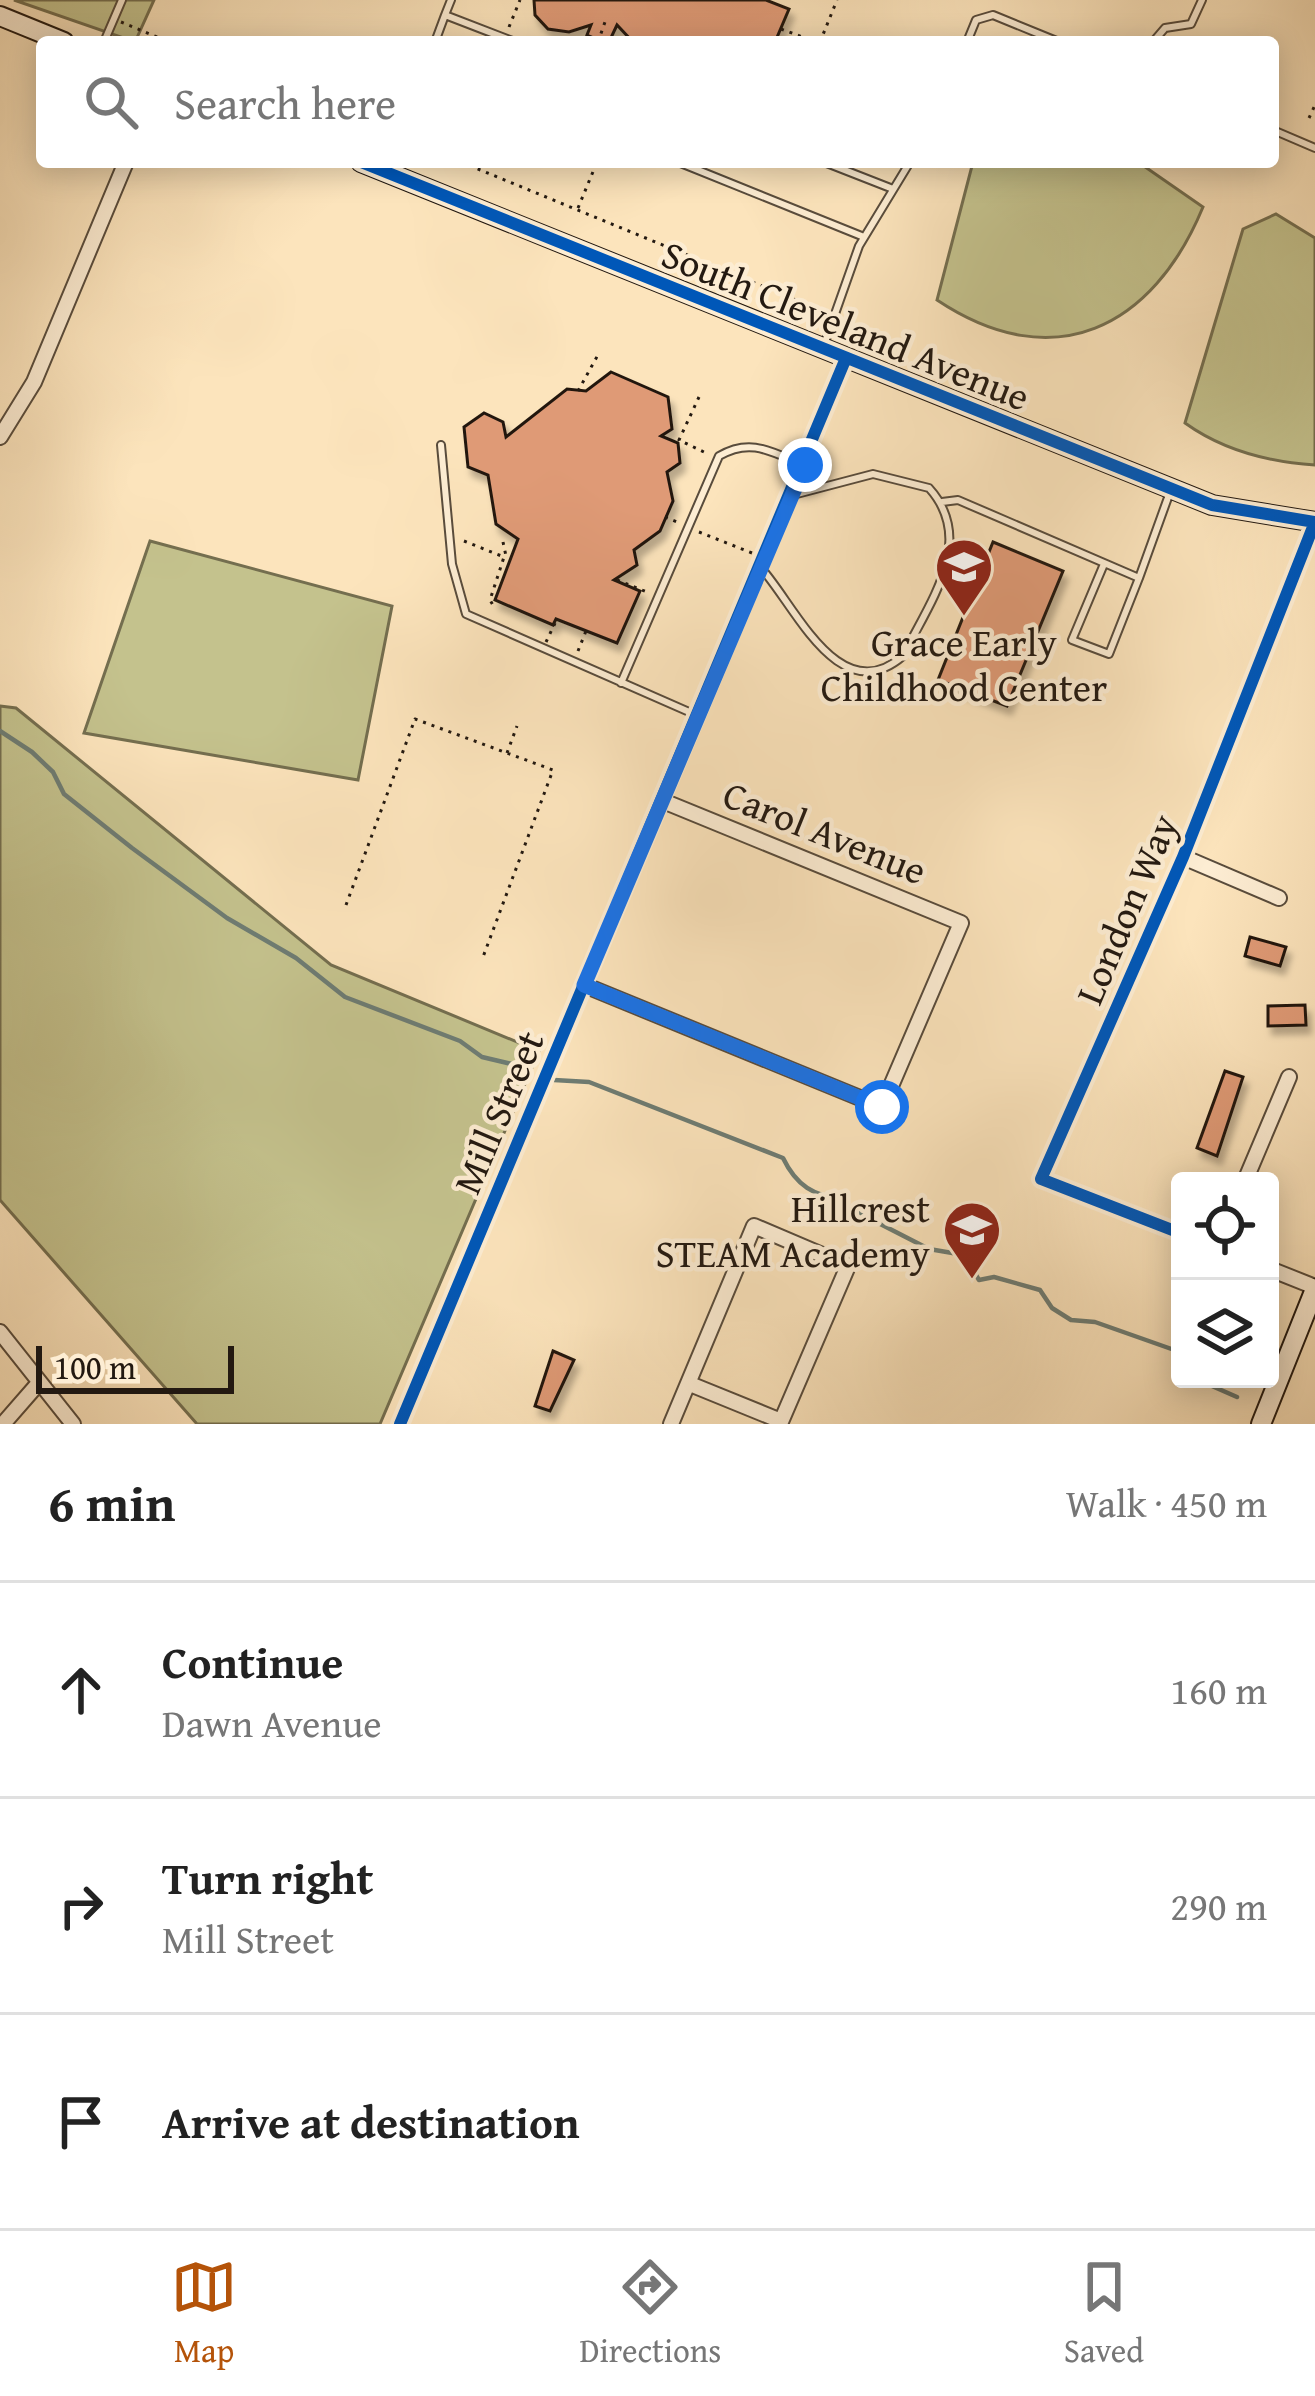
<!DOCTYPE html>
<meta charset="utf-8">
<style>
body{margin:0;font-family:"Gentium Book Plus",serif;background:#f6f6f6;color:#222}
.controls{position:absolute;right:36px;bottom:36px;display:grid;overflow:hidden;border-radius:12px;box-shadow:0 6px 30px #0003}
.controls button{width:108px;height:108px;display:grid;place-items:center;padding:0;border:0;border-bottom:3px solid #e0e0e0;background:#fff;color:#222;font:60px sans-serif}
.scale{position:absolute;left:36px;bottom:30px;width:198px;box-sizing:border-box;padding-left:12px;border:6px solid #231911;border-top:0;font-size:33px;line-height:42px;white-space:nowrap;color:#231911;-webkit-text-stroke:9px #fdedd3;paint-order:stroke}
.stop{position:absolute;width:36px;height:36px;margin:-27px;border:9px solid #1a73e8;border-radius:50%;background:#fff}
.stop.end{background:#1a73e8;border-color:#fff;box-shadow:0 3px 12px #0008}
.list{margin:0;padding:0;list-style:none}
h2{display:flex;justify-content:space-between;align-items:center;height:156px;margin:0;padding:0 48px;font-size:51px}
h2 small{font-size:39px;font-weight:400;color:#767676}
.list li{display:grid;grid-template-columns:78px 1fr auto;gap:36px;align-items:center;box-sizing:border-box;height:216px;padding:0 48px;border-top:3px solid #e0e0e0}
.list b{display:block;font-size:45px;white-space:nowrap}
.list p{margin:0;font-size:39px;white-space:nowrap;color:#767676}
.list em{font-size:39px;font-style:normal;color:#767676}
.icon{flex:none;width:66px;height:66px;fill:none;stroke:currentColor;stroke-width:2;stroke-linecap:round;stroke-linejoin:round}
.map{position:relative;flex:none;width:1315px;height:1424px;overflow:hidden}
.search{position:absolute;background:#fff;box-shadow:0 6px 30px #0003;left:36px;right:36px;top:36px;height:132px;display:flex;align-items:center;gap:30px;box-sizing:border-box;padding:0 42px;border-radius:12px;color:#767676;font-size:45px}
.sheet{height:804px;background:#fff}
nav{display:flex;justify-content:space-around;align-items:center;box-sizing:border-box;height:168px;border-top:3px solid #e0e0e0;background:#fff;font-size:33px;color:#767676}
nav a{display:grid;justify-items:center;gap:6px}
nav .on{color:#b45309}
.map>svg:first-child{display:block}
</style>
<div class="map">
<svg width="1315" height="1424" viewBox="0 0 1315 1424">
<defs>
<filter id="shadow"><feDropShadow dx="4.5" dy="8" stdDeviation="3" flood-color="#0004"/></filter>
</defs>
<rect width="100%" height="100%" fill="#fce4bc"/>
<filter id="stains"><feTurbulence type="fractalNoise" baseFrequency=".00167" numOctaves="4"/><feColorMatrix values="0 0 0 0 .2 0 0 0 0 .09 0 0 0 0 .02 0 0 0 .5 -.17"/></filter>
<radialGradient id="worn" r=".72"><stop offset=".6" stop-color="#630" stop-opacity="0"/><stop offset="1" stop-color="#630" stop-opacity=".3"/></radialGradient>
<path fill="#c4c28d" stroke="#746e4f" stroke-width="3" d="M14 0H154L135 42Z
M973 162H1138L1203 207C1153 328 1054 378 937 300Z
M1276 214 1315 238V465C1268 462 1224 451 1185 423L1243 229Z
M150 541 392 606 358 780 84 733Z
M0 706 16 708 331 965 539 1051 380 1424H197L0 1200Z"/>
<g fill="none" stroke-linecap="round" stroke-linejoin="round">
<path stroke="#6e7c73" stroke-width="4.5" d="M0 731 32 752 53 772 64 794 132 848 227 918 296 958 345 997 460 1041 482 1057 520 1066
M554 1080 589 1082 783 1158C796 1185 814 1197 844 1199L851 1209 929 1249 964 1255 979 1280 994 1277 1040 1290 1052 1308 1071 1320 1095 1322 1180 1352
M1196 1379 1237 1397"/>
</g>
<path fill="#df9a76" stroke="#231911" stroke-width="3" filter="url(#shadow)" d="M534 0H766L789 9 775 42H633L617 25 609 42H603L587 35 591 25 569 32 548 29 535 15Z
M611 372 668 397 672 429 661 436 678 443 680 463 667 472 673 501 660 531 634 550 637 565 614 580 640 591 617 643 556 619 553 625 495 600 518 539 496 524 488 475 468 467 464 427 484 413 503 422 506 437 567 389 586 391Z
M993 542 1063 571 1007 706 938 680Z
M1250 937 1286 947 1280 966 1245 956Z
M1305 1005 1306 1025 1268 1026V1006Z
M1225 1071 1243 1077 1217 1156 1197 1148Z
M553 1351 574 1360 550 1411 535 1406Z"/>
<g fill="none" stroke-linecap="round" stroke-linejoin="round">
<defs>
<path id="lane" d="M445 15 451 0
M104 42 122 0
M435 42 445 15 515 42
M967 42 976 20 993 15 1059 42
M1153 42 1165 28 1191 24 1202 0
M1273 130 1315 148
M678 162 864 237
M824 162 893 189
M824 345 859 246 910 162
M441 445 452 564 466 614 696 715
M942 502 958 500 1139 578 1170 492
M1104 564 1072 640 1109 654 1139 578
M761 568C795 605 839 711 903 656 929 603 977 541 929 488L873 474 793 495
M621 683 719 456C750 438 770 451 801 464"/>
<path id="street" d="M0 437 34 382 126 162
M1183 857 1279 898
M584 985 882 1107 961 923 663 801
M1245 1181 1289 1077
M1180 1233 1041 1179 1183 857 1315 522
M1270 1269 1315 1287
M0 1332 73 1424
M690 1384 781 1421
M3 1424 37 1385
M400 1424 846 358
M671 1424 754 1226 848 1266 780 1424"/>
<path id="secondary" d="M0 16 64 42
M361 162 1212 505 1315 522
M1261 1424 1315 1289"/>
</defs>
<use href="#lane" stroke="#594c3c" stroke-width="10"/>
<use href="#street" stroke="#594c3c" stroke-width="18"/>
<use href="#secondary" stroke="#231911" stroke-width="22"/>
<path stroke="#231911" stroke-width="3" stroke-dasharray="3 6" stroke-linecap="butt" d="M121 22 169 42
M509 27 520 0
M781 29 816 42
M598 42 606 19
M820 42 837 0
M1309 118 1315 105
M461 162 823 311
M578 208 597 162
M578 391 599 353
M699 397 679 440 708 454
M665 517 677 522
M699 532 752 553
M464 541 504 557 490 600 494 607
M503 542 506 556
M617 580 647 592
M546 642 557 619
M578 651 586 631
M507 753 517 726
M346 905 415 719 553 770 483 957"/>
<use href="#lane" stroke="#fdedd3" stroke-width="6"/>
<use href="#street" stroke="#fdedd3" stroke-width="14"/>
<use href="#secondary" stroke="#fdedd3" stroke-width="18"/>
<defs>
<path id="cycleway" d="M361 162 1212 505 1315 522 1183 857 1041 1179 1180 1233
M400 1424 846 358"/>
</defs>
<use href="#cycleway" stroke="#fdedd3" stroke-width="20"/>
<use href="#cycleway" stroke="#0057b8" stroke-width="12"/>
</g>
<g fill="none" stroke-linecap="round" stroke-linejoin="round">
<path stroke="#1a73e8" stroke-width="15" d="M805 465 584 985 882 1107"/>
</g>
<defs>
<symbol id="school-pin" viewBox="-11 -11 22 30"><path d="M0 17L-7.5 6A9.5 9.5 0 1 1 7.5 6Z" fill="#8f2418" stroke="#fdedd3"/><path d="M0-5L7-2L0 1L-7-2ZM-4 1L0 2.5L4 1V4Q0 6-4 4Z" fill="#fff"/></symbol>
</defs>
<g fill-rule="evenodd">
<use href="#school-pin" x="931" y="534" width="66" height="90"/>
<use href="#school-pin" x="939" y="1197" width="66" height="90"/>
</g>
<g text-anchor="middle" stroke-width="9" stroke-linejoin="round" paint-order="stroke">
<g font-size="39" fill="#231911" stroke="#fdedd3">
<text transform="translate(846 325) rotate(22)" y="14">South Cleveland Avenue</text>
<text transform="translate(825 832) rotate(22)" y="14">Carol Avenue</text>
<text transform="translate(1126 909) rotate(-67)" y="14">London Way</text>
<text transform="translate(498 1112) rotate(-67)" y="14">Mill Street</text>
</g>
<g font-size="39" fill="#231911" stroke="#fdedd3">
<text x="964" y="656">Grace Early<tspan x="964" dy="45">Childhood Center</tspan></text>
<text x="930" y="1222" text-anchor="end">Hillcrest<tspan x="930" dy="45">STEAM Academy</tspan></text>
</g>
</g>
<rect width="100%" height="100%" filter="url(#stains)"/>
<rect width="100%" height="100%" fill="url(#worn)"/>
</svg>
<div class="controls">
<button><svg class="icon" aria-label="locate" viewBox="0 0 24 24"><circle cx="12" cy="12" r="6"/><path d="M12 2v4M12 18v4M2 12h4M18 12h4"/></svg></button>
<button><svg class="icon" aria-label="layers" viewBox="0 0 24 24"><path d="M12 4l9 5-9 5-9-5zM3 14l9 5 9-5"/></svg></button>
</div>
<div class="scale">100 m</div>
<div class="stop" style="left:882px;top:1107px"></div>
<div class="stop end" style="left:805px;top:465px"></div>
<div class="search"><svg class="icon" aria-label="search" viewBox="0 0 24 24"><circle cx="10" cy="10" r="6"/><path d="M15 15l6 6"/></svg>Search here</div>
</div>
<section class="sheet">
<h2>6 min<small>Walk · 450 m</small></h2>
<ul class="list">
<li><svg class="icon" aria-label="ahead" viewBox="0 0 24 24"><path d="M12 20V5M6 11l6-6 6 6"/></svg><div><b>Continue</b><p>Dawn Avenue</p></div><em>160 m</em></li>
<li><svg class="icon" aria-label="right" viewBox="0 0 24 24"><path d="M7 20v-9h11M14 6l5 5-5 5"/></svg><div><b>Turn right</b><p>Mill Street</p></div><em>290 m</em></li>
<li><svg class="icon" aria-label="arrive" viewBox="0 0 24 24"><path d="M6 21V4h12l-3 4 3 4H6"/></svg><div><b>Arrive at destination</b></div></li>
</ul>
</section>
<nav>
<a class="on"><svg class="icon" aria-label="map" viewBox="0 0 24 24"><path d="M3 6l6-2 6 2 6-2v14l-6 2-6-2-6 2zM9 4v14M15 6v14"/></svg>Map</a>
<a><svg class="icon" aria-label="directions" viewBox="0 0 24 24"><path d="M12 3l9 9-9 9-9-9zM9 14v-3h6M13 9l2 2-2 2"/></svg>Directions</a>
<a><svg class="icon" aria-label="saved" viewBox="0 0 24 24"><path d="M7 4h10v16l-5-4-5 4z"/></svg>Saved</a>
</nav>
